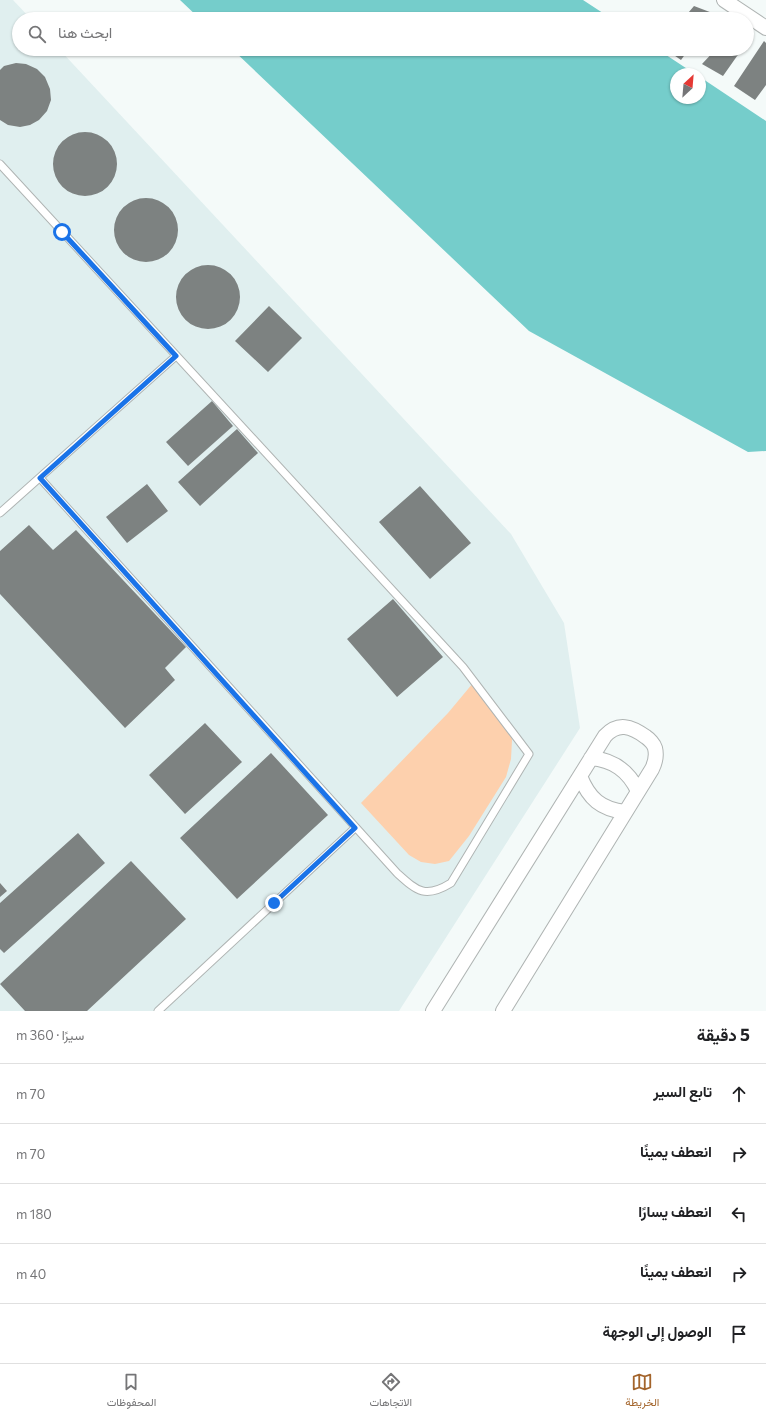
<!DOCTYPE html>
<html lang="ar">
<meta charset="utf-8">
<style>
body{margin:0;font-family:Commissioner,Vazirmatn,sans-serif;background:#f6f6f6;color:#202124;direction:rtl}
.compass{position:absolute;left:670px;top:68px;width:36px;height:36px;border-radius:50%;background:#fff;box-shadow:0 1px 3px #0004;rotate:26deg}
.stop{position:absolute;width:12px;height:12px;margin:-9px;border:3px solid #1a73e8;border-radius:50%;background:#fff}
.stop.end{background:#1a73e8;border-color:#fff;box-shadow:0 1px 4px #0008}
.list{margin:0;padding:0;list-style:none}
h2{display:flex;justify-content:space-between;align-items:center;height:52px;margin:0;padding:0 16px;font-size:17px}
h2 small{font-size:13px;font-weight:400;color:#757577}
.list li{display:grid;grid-template-columns:26px 1fr auto;gap:12px;align-items:center;box-sizing:border-box;height:60px;padding:0 16px;border-top:1px solid #e0e0e0}
.list b{display:block;font-size:15px;white-space:nowrap}
.list em{font-size:13px;font-style:normal;color:#757577}
.icon{flex:none;width:22px;height:22px;fill:none;stroke:currentColor;stroke-width:2;stroke-linecap:round;stroke-linejoin:round}
.map{position:relative;flex:none;width:766px;height:1011px;overflow:hidden;direction:ltr}
.search{position:absolute;background:#fff;box-shadow:0 1px 3px #0004;left:12px;right:12px;top:12px;height:44px;display:flex;align-items:center;gap:10px;box-sizing:border-box;padding:0 14px;border-radius:22px;color:#757577;font-size:15px}
.sheet{height:352px;background:#fff}
nav{display:flex;justify-content:space-around;align-items:center;box-sizing:border-box;height:56px;border-top:1px solid #e0e0e0;background:#fff;font-size:11px;color:#757577}
nav a{display:grid;justify-items:center;gap:2px}
nav .on{color:#a3642b}
.map>svg:first-child{display:block}
</style>
<div class="map">
<svg width="766" height="1011" viewBox="0 0 766 1011">
<rect width="100%" height="100%" fill="#f4faf9"/>
<path fill="#e0efef" d="M0 0H13L31 19H19V49H59L511 534 564 623 580 728 399 1011H0Z"/>
<path fill="#fdd0ad" d="M473 683 511 731 512 740 511 759 506 777 469 836 449 861 435 864 421 862 409 855 361 803 448 713Z"/>
<path fill="#75cdcb" d="M180 0H583L612 19H200Z
M232 49H657L695 74H676V98H700V77L766 121V451L748 452 529 331Z"/>
<path fill="#7d8281" d="M694 6 715 14 711 19H683Z
M764 41 766 43V85L755 100 734 86Z
M665 49H689L681 60Z
M716 49H742L723 76 702 64Z
M16 63 26 64 37 69 45 77 50 89 51 100 47 111 39 120 30 125 20 127 8 125 0 120V70L4 66Z
M53 164a32 32 0 1 1 64 0a32 32 0 1 1-64 0Z
M114 230a32 32 0 1 1 64 0a32 32 0 1 1-64 0Z
M176 297a32 32 0 1 1 64 0a32 32 0 1 1-64 0Z
M269 306 302 338 268 372 235 341Z
M212 401 233 426 188 466 166 442Z
M237 429 258 453 200 506 178 482Z
M147 484 168 511 127 543 106 517Z
M420 486 471 543 430 579 379 522Z
M29 525 53 550 76 530 186 647 165 668 175 680 125 728 0 594V551Z
M393 599 443 657 397 697 347 639Z
M205 723 242 762 185 814 149 775Z
M271 753 328 815 237 899 180 838Z
M78 833 105 863 4 953 0 949V903Z
M131 861 186 919 87 1011H25L0 984Z
M0 883 7 891 0 897Z"/>
<g fill="none" stroke-linecap="round" stroke-linejoin="round">
<defs>
<path id="service" d="M0 164 463 667 529 754 451 883C425 899 417 891 397 873L40 478
M0 513 176 356
M158 1011 355 828"/>
<path id="minor" d="M724 0 766 28
M591 758C613 760 628 770 638 791
M580 776C589 799 601 809 625 812
M433 1011 605 736C618 722 631 726 646 737 649 739 654 744 655 748 657 756 655 763 652 769L503 1011"/>
</defs>
<use href="#service" stroke="#afb4b3" stroke-width="9"/>
<use href="#minor" stroke="#afb4b3" stroke-width="16"/>
<use href="#service" stroke="#fff" stroke-width="7"/>
<use href="#minor" stroke="#fff" stroke-width="14"/>
</g>
<g fill="none" stroke-linecap="round" stroke-linejoin="round">
<path stroke="#1a73e8" stroke-width="5" d="M62 232 176 356 40 478 355 828 274 903"/>
</g>
</svg>
<svg class="compass" viewBox="-18 -18 36 36"><path d="M0-13l5 13h-10z" fill="#e53935"/><path d="M0 13l5-13h-10z" fill="#757577"/></svg>
<div class="stop" style="left:62px;top:232px"></div>
<div class="stop end" style="left:274px;top:903px"></div>
<div class="search"><svg class="icon" aria-label="search" viewBox="0 0 24 24"><circle cx="10" cy="10" r="6"/><path d="M15 15l6 6"/></svg>ابحث هنا</div>
</div>
<section class="sheet">
<h2>5 دقيقة<small>سيرًا · 360 m</small></h2>
<ul class="list">
<li><svg class="icon" aria-label="ahead" viewBox="0 0 24 24"><path d="M12 20V5M6 11l6-6 6 6"/></svg><div><b>تابع السير</b></div><em>70 m</em></li>
<li><svg class="icon" aria-label="right" viewBox="0 0 24 24"><path d="M7 20v-9h11M14 6l5 5-5 5"/></svg><div><b>انعطف يمينًا</b></div><em>70 m</em></li>
<li><svg class="icon" aria-label="left" viewBox="0 0 24 24"><path d="M17 20v-9H6M10 6l-5 5 5 5"/></svg><div><b>انعطف يسارًا</b></div><em>180 m</em></li>
<li><svg class="icon" aria-label="right" viewBox="0 0 24 24"><path d="M7 20v-9h11M14 6l5 5-5 5"/></svg><div><b>انعطف يمينًا</b></div><em>40 m</em></li>
<li><svg class="icon" aria-label="arrive" viewBox="0 0 24 24"><path d="M6 21V4h12l-3 4 3 4H6"/></svg><div><b>الوصول إلى الوجهة</b></div></li>
</ul>
</section>
<nav>
<a class="on"><svg class="icon" aria-label="map" viewBox="0 0 24 24"><path d="M3 6l6-2 6 2 6-2v14l-6 2-6-2-6 2zM9 4v14M15 6v14"/></svg>الخريطة</a>
<a><svg class="icon" aria-label="directions" viewBox="0 0 24 24"><path d="M12 3l9 9-9 9-9-9zM9 14v-3h6M13 9l2 2-2 2"/></svg>الاتجاهات</a>
<a><svg class="icon" aria-label="saved" viewBox="0 0 24 24"><path d="M7 4h10v16l-5-4-5 4z"/></svg>المحفوظات</a>
</nav>
